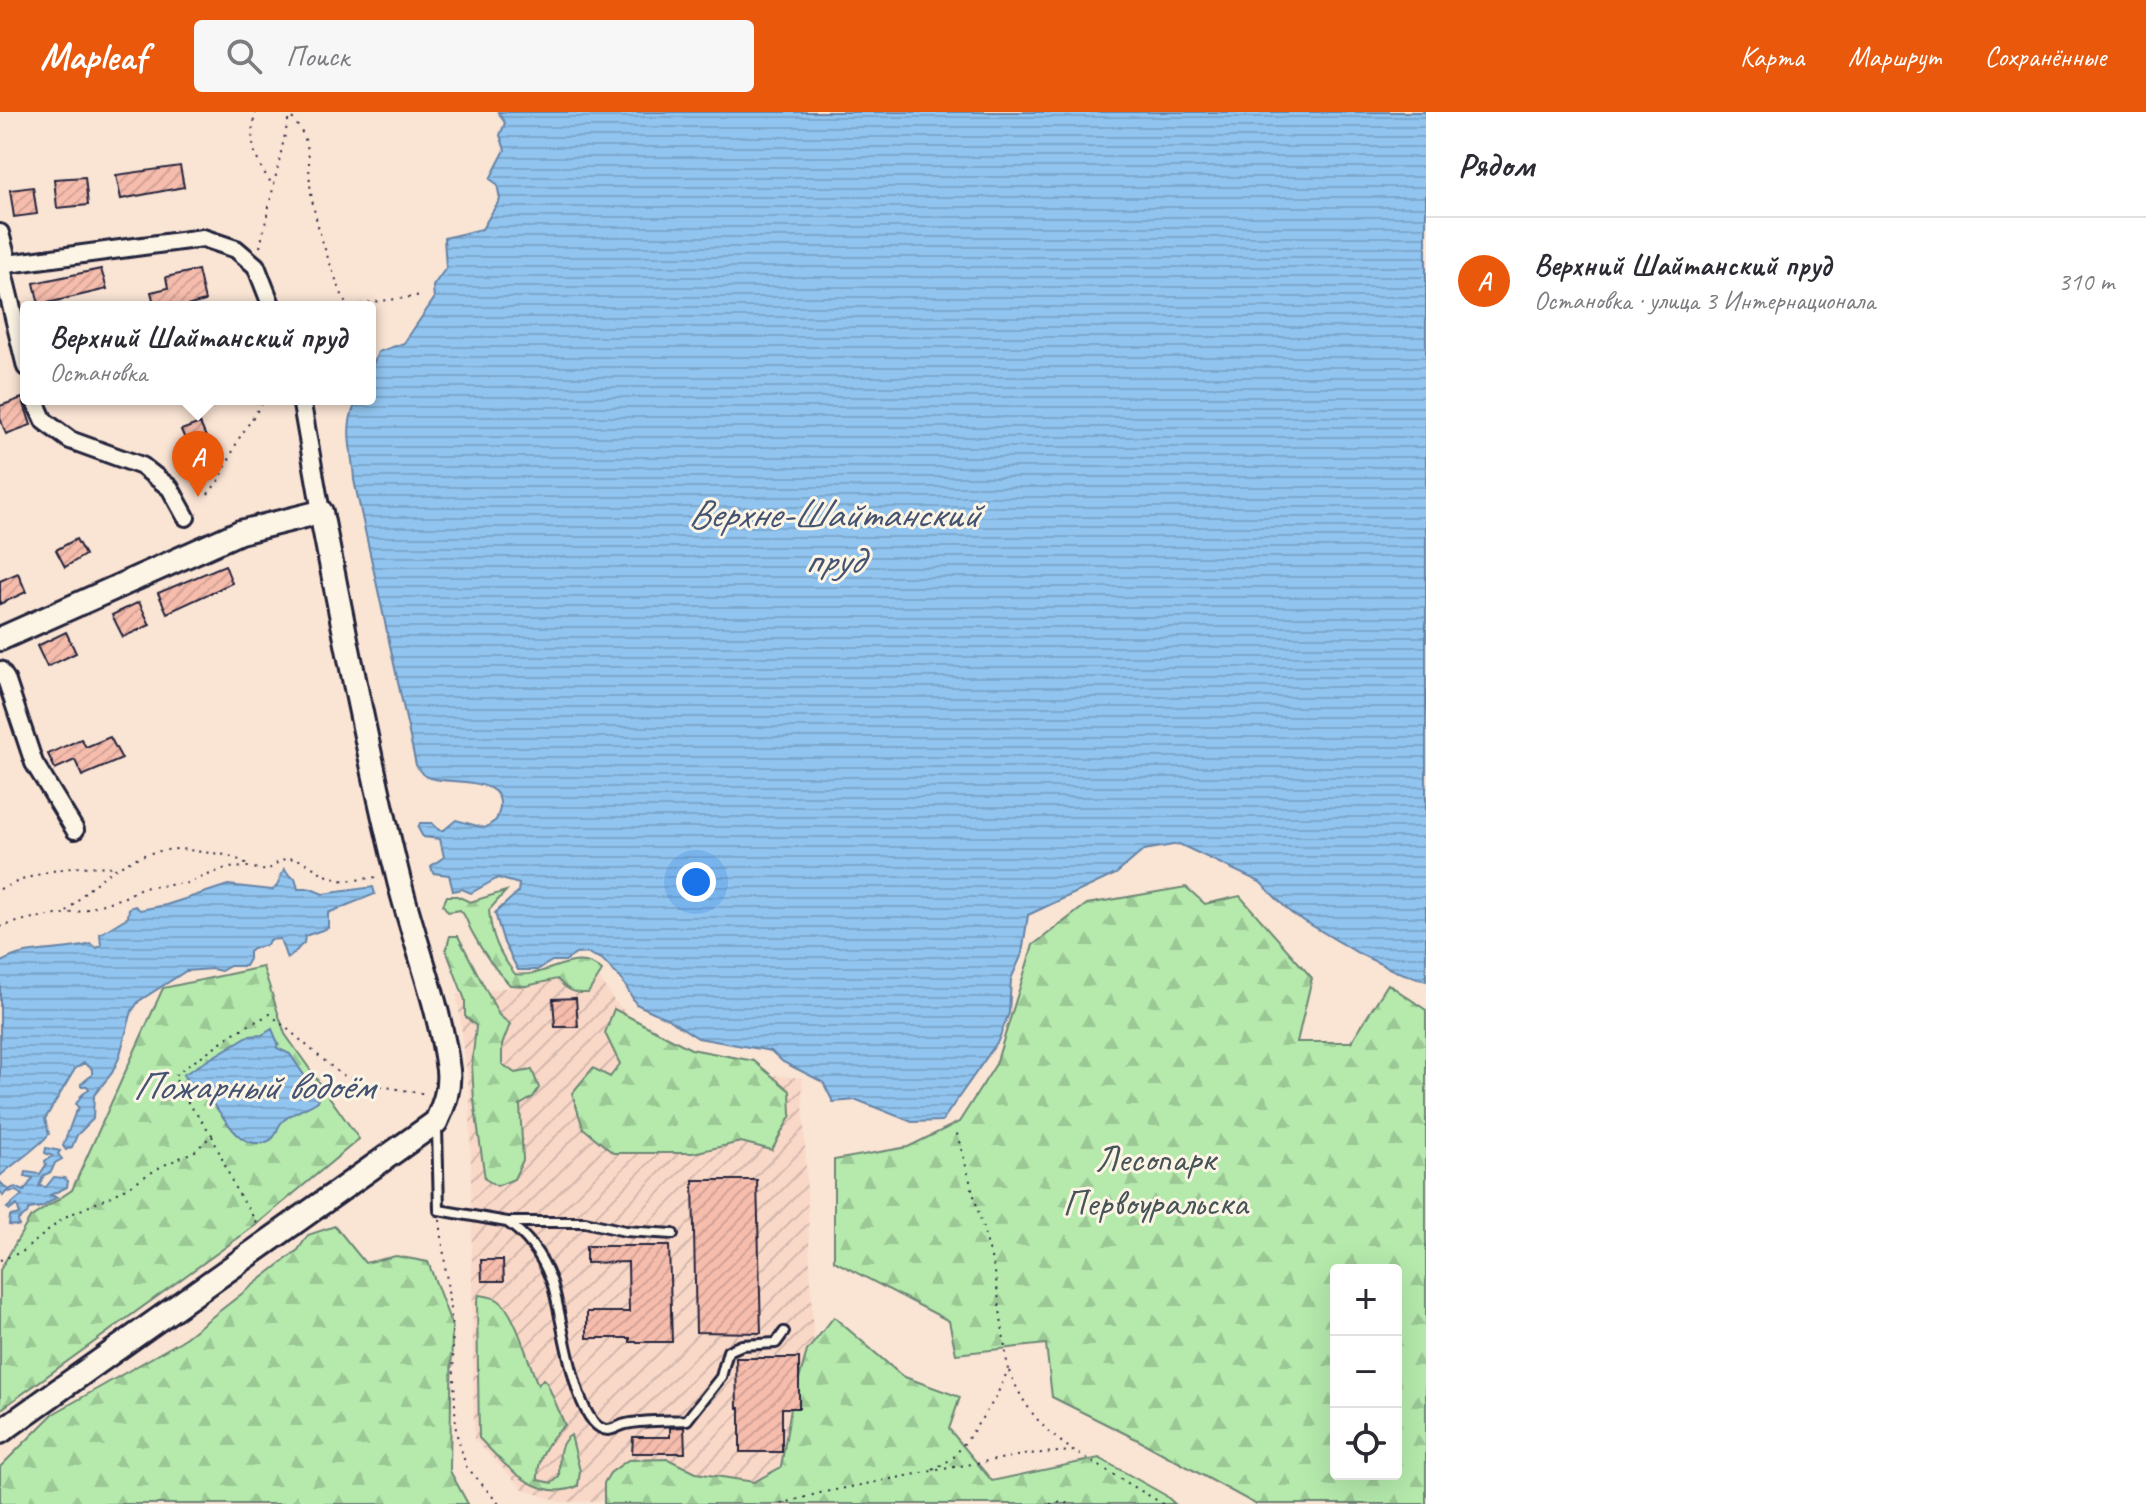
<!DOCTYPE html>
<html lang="ru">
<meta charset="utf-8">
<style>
body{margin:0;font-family:Caveat,sans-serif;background:#f7f7f7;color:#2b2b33}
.controls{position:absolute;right:24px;bottom:24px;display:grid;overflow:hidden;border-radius:8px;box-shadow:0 8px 32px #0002}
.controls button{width:72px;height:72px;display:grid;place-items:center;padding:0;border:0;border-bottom:2px solid #e1e1e2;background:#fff;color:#2b2b33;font:40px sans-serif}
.you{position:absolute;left:696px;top:770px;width:28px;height:28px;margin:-20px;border:6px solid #fff;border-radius:50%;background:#1a73e8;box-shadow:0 0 0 12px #1a73e833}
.badge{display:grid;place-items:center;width:52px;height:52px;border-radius:50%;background:#ea580c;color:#fff;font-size:26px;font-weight:700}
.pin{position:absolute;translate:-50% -66px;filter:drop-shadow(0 2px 4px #0008)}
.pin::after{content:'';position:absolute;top:42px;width:28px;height:24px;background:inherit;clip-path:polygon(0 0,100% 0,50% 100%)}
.popup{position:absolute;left:20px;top:189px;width:356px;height:104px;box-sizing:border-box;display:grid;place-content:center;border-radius:8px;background:#fff;filter:drop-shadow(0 2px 6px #0005);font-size:26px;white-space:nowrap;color:#7c7c81}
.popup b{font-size:30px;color:#2b2b33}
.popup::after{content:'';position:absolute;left:50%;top:100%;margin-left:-16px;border:16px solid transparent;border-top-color:#fff}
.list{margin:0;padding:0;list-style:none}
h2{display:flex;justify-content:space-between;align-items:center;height:104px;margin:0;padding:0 32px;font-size:34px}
h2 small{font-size:26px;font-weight:400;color:#7c7c81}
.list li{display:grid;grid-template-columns:52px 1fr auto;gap:24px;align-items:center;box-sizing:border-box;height:128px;padding:0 32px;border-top:2px solid #e1e1e2}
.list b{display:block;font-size:30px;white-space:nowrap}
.list p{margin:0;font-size:26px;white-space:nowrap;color:#7c7c81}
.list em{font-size:26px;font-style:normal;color:#7c7c81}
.icon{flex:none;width:44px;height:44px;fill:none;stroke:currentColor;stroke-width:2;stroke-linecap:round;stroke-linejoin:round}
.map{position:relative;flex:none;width:1426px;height:1392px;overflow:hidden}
header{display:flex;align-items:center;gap:48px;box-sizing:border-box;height:112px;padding:0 40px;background:#ea580c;color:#fff}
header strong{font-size:38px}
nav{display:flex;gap:44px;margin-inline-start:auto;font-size:28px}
.search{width:560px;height:72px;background:#f7f7f7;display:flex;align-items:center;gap:20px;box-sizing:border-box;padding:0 28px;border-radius:8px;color:#7c7c81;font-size:30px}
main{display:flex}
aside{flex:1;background:#fff}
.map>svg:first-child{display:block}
</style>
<header>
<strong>Mapleaf</strong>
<div class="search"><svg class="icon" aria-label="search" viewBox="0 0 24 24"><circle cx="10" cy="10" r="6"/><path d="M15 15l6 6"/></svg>Поиск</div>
<nav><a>Карта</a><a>Маршрут</a><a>Сохранённые</a></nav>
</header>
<main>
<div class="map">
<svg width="1426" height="1392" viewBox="0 0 1426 1392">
<defs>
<pattern id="industrial-furrows" width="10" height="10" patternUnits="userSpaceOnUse" patternTransform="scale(2)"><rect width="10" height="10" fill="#f9d8c8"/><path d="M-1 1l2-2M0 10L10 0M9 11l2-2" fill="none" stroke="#d5b9ad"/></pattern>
<pattern id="forest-firs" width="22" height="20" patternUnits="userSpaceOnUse" patternTransform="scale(2)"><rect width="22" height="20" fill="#b5eaac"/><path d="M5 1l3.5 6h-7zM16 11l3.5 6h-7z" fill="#9bc895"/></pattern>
<pattern id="water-rules" width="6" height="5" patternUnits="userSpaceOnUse" patternTransform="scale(2)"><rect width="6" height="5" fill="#91c4ee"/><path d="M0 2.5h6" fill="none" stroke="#7da8cd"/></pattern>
<pattern id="building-hatch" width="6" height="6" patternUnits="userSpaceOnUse" patternTransform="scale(2)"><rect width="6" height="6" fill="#f6bdad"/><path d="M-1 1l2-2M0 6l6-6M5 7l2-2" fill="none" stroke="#d3a296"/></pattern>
</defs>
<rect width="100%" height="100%" fill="#fae4d4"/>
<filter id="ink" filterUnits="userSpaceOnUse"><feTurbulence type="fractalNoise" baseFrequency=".0125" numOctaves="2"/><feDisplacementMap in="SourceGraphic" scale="16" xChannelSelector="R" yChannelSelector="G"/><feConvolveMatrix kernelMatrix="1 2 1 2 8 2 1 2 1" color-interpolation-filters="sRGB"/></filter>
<g filter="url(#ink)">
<path fill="url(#industrial-furrows)" d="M597 862 612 886 648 925 757 962 802 966 820 1381 560 1390 523 1377 474 1327 470 983 457 883Z"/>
<path fill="url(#forest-firs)" stroke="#6c8674" stroke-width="2" fill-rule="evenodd" d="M1186 775 1205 792 1240 784 1312 866 1297 930H1351L1388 872 1426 898V1392H1255L1138 1328 1052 1285 1046 1232 956 1242 949 1209 834 1149V1048L908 1035 959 1010 996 952 1033 833 1087 792ZM1336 1158H1396V1362H1336Z
M506 779 489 798C491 823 499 842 515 862 547 867 576 834 602 859L588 881C574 882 566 877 557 867L526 874 510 873C495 858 482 839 472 820 467 812 467 804 460 798L448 800 443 793 447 784H457L470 790Z
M450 824H458L499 903 510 912 502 933V952L515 961 532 958 539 976 533 985 520 993 523 1048 514 1067 497 1074 485 1067 474 989 472 953 476 914 465 904V888L446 838Z
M263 855 285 922 359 1027 256 1113 0 1298V1158L30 1106 72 1078 163 876Z
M614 897 691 937 754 949 790 979 791 1003 772 1038 741 1030 693 1041H613L583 1016 572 981 593 956 610 965 620 952 605 921Z
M335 1114 365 1151 396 1144 428 1150 452 1214 450 1359 468 1392H0V1355L53 1302 181 1229 298 1138 308 1123Z
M479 1183C485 1184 493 1185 498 1188 515 1198 529 1253 538 1273L543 1267 547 1271 565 1313C548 1328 537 1345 538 1368L552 1371 559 1365C560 1349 556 1332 571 1323L580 1359 578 1374C538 1392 504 1352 479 1326L477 1190Z
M834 1205 902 1264 960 1285 949 1317 992 1369 1099 1346 1165 1383 1175 1392H604V1371L610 1361 628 1348 668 1347 696 1361 754 1370 781 1355 791 1296 807 1239Z"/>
<path fill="url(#water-rules)" stroke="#6583a6" stroke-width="2" d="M498 0H1426V869L1395 859 1358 841 1291 801 1260 770 1179 732 1144 738 1116 762 1028 803 1022 842 1011 867 1009 901 998 929 942 1009 912 1010 857 988 833 990 823 970 783 950 771 939 698 926 668 907 636 892 622 868 602 847 587 841 576 842 565 849H552L537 858H518L504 831 495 801 518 780 519 772 498 766 471 781 462 777 453 779 449 763 433 761 431 754 444 745 440 727 423 725 418 716 420 711H432L439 718H444L456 708 485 716 496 708C517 662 453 673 430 666 422 664 420 659 416 653L354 368C353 342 343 318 355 293L370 287V261L378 240 404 231 434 187 433 174 446 156 444 126 482 117 500 87 497 72 490 67 505 38 500 23 505 11Z
M284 757 290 764 295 766 298 777H311L323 782 373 775 375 782 328 801V816L305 824 304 831C297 836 294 844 287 847L280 827 269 828 267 833 254 836 249 840V847L245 854H230L221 859 212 857 186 859 139 889 132 899 119 946 112 961 94 983 93 1007 77 1023 72 1035 66 1038 63 1034 75 1001 79 997 76 992 81 984 89 977 87 974H81V972L92 963V957L84 951 75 957 45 1007 49 1022C39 1035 14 1051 0 1064V851C26 834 61 841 91 832L97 836 101 834 100 822 128 805 129 796 135 794 140 798 166 793 228 773 272 778 277 774Z
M272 917 278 931 277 936 290 942 314 978 318 989C307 997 289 1001 281 1011 275 1019 277 1027 266 1030 235 1039 224 998 205 984 196 976 191 974 183 963L248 924 262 923Z
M46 1036 60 1039 58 1042 62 1047 55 1051 51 1060 44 1063 39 1074 46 1075 54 1065 64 1066 68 1069 67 1075 50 1083 57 1085 42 1095 29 1097 27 1102 18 1108 19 1114 9 1113 10 1104 20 1102 17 1093 10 1098 7 1096 22 1083 16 1079 6 1080 3 1084 0 1079V1070L8 1078 15 1075 24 1079 33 1066 25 1064 26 1060 40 1062 46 1053 45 1049 52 1044 45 1041Z"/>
<path fill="url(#building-hatch)" stroke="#22223b" stroke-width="2" d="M180 54 184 75 121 87 116 63Z
M85 65 88 93 57 96 54 67Z
M33 75 37 102 14 105 10 78Z
M101 157 107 177 39 193 34 171Z
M198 158 205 189 183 195H155L151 180 168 176 166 165Z
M22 286 31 313 6 322 0 306V294Z
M200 311 209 332 191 340 181 318Z
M76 427 85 443 65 455 56 438Z
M225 453 232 471 167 501 158 481Z
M18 461 26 480 0 492V469Z
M139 490 150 513 123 525 112 503Z
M66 520 76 541 47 555 37 534Z
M110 625 122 647 82 664 75 648 55 657 48 642 81 627 86 635Z
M576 886 578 915H555L553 887Z
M693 1068H757L761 1221 696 1220Z
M586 1134H669L672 1230H630V1226H587V1200H629L628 1150 586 1151Z
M481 1148H503L504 1169H482Z
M736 1246H799V1296H782V1340H740V1296H737Z
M684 1315 685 1341H632L633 1325H670V1316Z"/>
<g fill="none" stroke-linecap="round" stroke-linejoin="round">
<defs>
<path id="lane" d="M437 1015 439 1098 507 1110H585L625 1119 673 1122
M507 1110C528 1124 542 1144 551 1168 562 1195 573 1318 608 1318 614 1318 620 1313 626 1312 645 1308 668 1309 687 1308L721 1265 728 1239 742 1233 776 1231 784 1220"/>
<path id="street" d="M0 121 8 151
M1 152 26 255
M0 153 203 126 236 137 256 154 272 195
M34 287 44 309 70 328 142 354 170 376 186 405
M301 287 321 400
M0 558 6 567 34 651 75 718"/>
<path id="secondary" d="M0 527 240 420 321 400C345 523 369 647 399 769 414 829 441 898 448 958 450 977 444 993 436 1010L0 1320"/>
</defs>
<use href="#lane" stroke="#22223b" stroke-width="14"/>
<use href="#street" stroke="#22223b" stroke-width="22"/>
<use href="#secondary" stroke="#22223b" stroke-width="28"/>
<path stroke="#22223b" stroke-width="2" stroke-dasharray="2 6" stroke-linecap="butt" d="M256 0C247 28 255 50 273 73
M287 0C316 33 306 44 311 81 317 120 332 159 347 195
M260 135 290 0
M353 195C375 187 397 189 420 183
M208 382 220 367 238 328 265 287
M0 777C38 760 71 752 113 755
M67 800C95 767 131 739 177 737 185 737 193 739 202 740 219 742 234 742 248 754
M0 815 28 807 78 800 125 785 141 776 187 771 226 756 249 755 267 759C299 729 307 761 340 768 352 770 366 766 378 765
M212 1024 235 1076 259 1114
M440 1108 452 1214 456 1320 466 1354 499 1392
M0 1148 22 1140 65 1105 116 1082 162 1054 195 1039 212 1023 187 989 174 964 232 922 270 902 340 962 369 972 426 982
M1009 1259C1025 1296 1040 1316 1074 1339
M933 1358 953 1346 969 1325 995 1287 1008 1258 995 1160 956 1018
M781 1392 820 1381 932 1359 1028 1342 1074 1339 1163 1392
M1050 1392 1060 1390 1071 1392"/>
<use href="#lane" stroke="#fcf5e5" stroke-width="8"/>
<use href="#street" stroke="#fcf5e5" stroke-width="16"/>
<use href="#secondary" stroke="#fcf5e5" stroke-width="22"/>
</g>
</g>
<g text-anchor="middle" stroke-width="6" stroke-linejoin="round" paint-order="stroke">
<g font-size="38" fill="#475457" stroke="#fcf5e5">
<text x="1155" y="1059">Лесопарк<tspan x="1155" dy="44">Первоуральска</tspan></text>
</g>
<g font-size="40" font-style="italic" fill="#435371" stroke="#fcf5e5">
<text x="833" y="415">Верхне-Шайтанский<tspan x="833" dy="46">пруд</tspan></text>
<text x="253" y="987">Пожарный водоём</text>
</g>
</g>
</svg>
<div class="controls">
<button>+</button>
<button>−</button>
<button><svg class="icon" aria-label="locate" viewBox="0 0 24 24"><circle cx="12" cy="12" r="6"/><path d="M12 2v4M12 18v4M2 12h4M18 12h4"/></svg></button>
</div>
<div class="you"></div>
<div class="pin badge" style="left:198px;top:385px">A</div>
<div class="popup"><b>Верхний Шайтанский пруд</b>Остановка</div>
</div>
<aside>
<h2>Рядом<small></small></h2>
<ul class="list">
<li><span class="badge">A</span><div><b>Верхний Шайтанский пруд</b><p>Остановка · улица 3 Интернационала</p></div><em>310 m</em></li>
</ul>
</aside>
</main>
